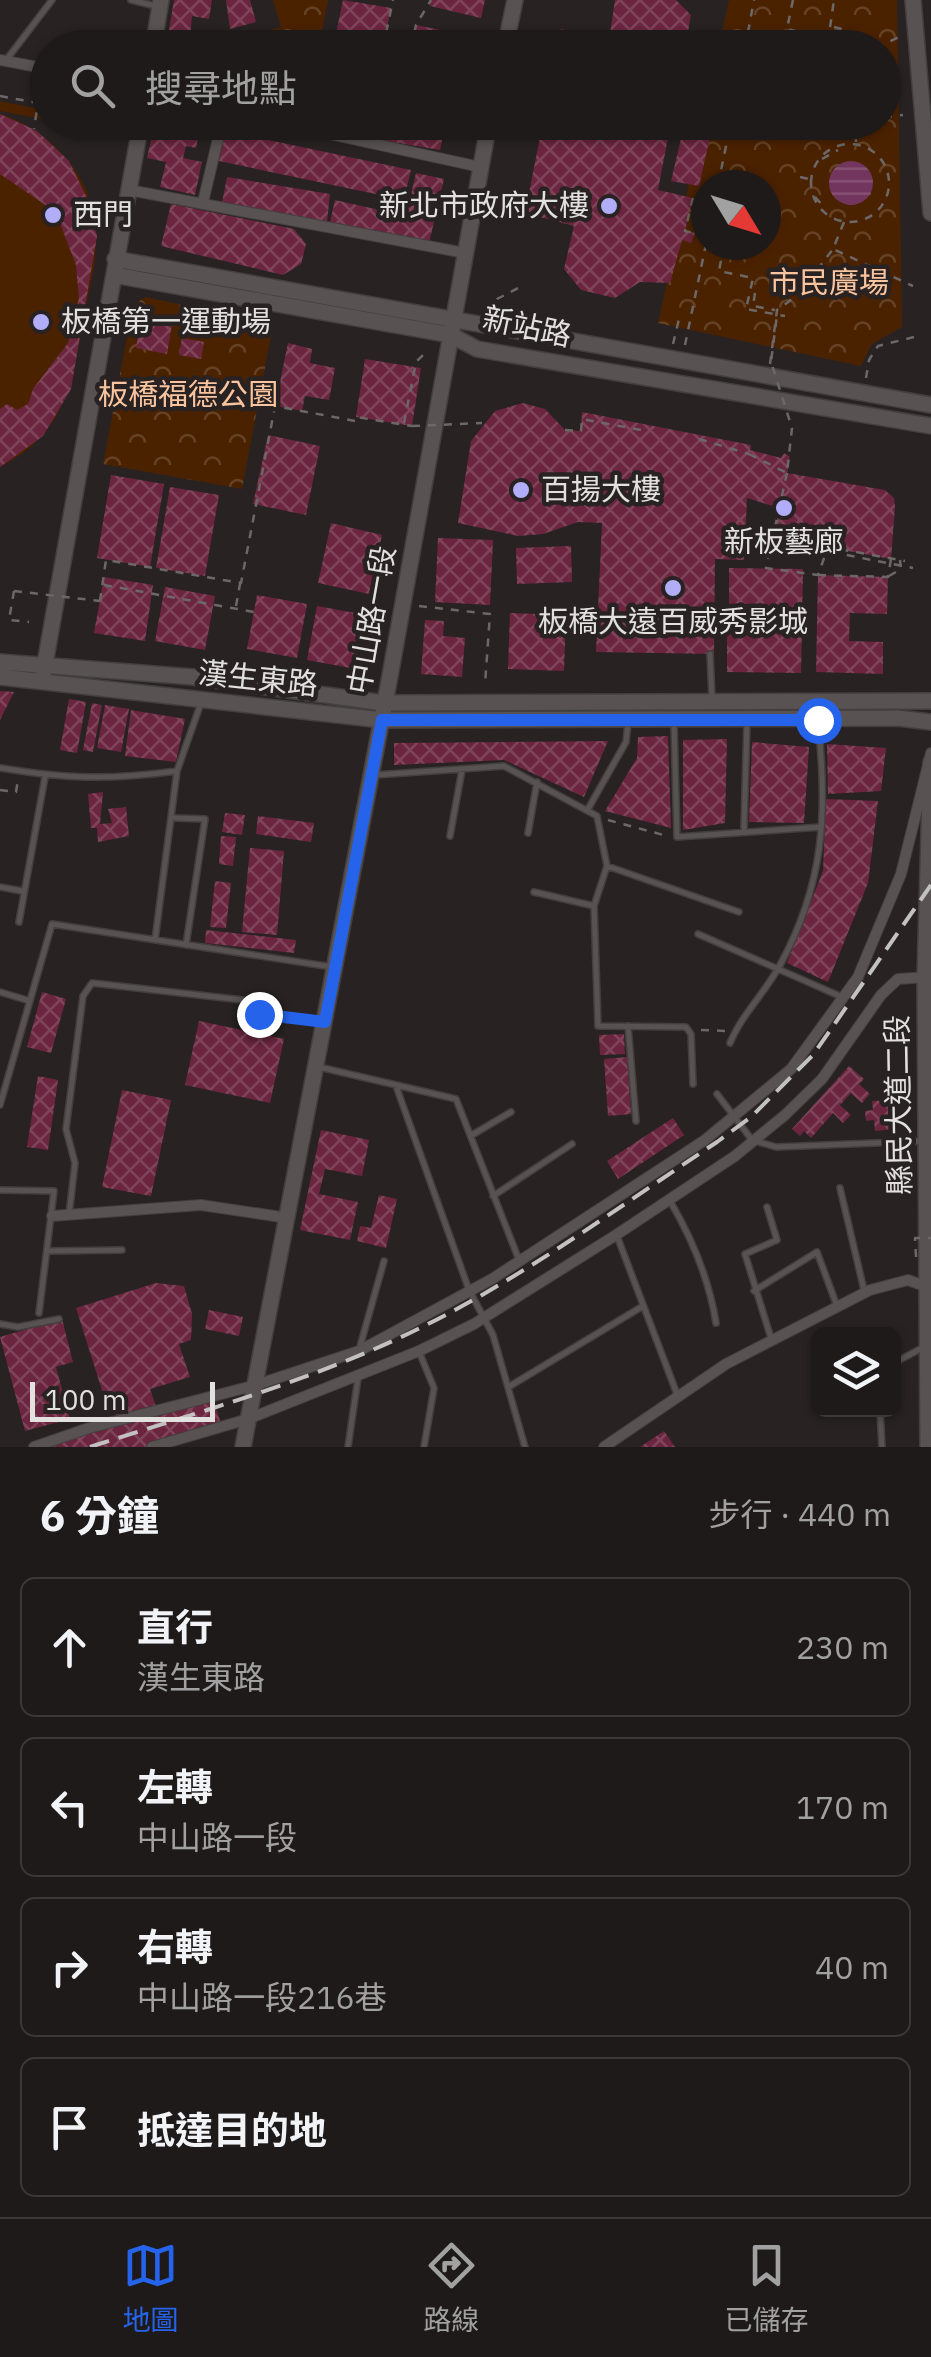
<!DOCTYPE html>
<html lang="zh-TW">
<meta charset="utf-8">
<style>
body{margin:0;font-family:"IBM Plex Sans","Noto Sans TC",sans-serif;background:#262323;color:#f1f3f6}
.controls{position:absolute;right:30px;bottom:30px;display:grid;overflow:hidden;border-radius:15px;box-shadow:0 2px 8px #0004}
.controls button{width:90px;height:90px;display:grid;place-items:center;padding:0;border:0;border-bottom:2px solid #3c3839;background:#1e1a1a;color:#f1f3f6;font:50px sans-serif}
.compass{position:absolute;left:691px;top:170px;width:90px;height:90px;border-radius:50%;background:#1e1a1a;box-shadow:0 2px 8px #0004;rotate:128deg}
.scale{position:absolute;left:30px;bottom:25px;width:185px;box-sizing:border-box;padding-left:10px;border:5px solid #e3e0e0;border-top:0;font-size:28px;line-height:35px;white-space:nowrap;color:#e3e0e0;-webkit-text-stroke:8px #282222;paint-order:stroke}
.stop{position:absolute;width:30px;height:30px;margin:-22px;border:8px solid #2563eb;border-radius:50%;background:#fff}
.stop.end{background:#2563eb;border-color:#fff;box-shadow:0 2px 10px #0008}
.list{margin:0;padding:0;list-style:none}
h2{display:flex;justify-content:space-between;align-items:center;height:130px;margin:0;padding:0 40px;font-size:42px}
h2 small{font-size:32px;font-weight:400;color:#a1a1a2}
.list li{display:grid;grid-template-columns:65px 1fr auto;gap:30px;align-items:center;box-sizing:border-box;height:140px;margin:0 20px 20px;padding:0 20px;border:2px solid #3c3839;border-radius:15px}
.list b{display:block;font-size:38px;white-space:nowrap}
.list p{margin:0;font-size:32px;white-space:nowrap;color:#a1a1a2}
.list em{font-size:32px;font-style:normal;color:#a1a1a2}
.icon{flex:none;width:55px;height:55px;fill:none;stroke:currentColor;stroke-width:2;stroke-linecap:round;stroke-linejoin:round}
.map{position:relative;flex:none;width:931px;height:1447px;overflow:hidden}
.search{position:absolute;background:#1e1a1a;box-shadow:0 2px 8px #0004;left:30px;right:30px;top:30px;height:110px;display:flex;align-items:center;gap:25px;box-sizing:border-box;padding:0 35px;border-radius:55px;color:#a1a1a2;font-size:38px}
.sheet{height:770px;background:#1e1a1a}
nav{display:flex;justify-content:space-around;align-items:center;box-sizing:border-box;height:140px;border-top:2px solid #3c3839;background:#1e1a1a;font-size:28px;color:#a1a1a2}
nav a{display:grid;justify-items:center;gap:5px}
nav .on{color:#2563eb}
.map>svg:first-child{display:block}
</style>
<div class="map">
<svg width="931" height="1447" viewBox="0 0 931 1447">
<defs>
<pattern id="park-crowns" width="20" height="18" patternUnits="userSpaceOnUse" patternTransform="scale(2.5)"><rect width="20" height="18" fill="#4b2200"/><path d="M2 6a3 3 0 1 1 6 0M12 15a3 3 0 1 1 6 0" fill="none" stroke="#654225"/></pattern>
<pattern id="water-rules" width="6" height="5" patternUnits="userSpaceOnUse" patternTransform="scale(2.5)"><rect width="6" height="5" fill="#72355d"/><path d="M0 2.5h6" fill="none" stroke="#865274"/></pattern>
<pattern id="building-cross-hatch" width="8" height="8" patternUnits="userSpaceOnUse" patternTransform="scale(2.5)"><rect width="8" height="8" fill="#6b253f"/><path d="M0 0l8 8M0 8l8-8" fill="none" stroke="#80445a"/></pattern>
</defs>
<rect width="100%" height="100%" fill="#282222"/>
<path fill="url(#park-crowns)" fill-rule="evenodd" d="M273 0H328L319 47H236L234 40 281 27Z
M729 0H897L902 327 872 344 861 366 658 323 702 123 884 122V48L719 47ZM706 185H766V245H706Z
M146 297 273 325 242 489 103 464 133 305Z"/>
<path fill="#4b2200" d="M0 101 39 109 47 120 0 111Z
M0 114C50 130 94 177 96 231 98 261 88 293 83 322 71 386 64 435 0 467Z"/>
<path fill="url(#water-rules)" d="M829 183a22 22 0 1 1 44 0a22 22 0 1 1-44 0Z"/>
<path fill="url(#building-cross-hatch)" d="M174 0H212L209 19 192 16 189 48H166Z
M226 0H250L256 22 230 29Z
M343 0 391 8 383 48H333Z
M431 0H485L481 18 430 6Z
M615 0H676L691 15 685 48H558L561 29 609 40Z
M416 25 479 38 477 48H411Z
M0 114 37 131 69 161 87 198 97 236 71 389 43 436 0 467V409L7 404 17 410 28 404 33 389 68 343 79 298 76 265 61 226 63 217 0 174Z
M155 122H187L200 128 196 148 186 146 183 158 202 162 195 195 160 187 166 162 147 158Z
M321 122H375L372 135Z
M383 122 445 126 440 150 381 140Z
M543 122H671L658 190 693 198 685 231 695 233 691 243 682 240 670 283 640 282 615 298 581 290 564 269 574 226 525 213Z
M683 130 710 137 699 186 671 181Z
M225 131 411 170 404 200 219 161Z
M416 173 444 179 429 243 330 222 335 200 406 216Z
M227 177 330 194 327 222 222 203Z
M171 204 294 229 306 244 301 264 283 275 161 246Z
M141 318 172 324 167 354 136 348Z
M182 338 204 342 201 359 179 355Z
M288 343 312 349 310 363 335 368 329 400 305 396 302 411 275 406Z
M365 359 421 368 412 426 356 417Z
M523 403 545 409 565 430 581 431 582 412 751 445 750 450 781 458 784 453 790 457 787 473 885 490 894 498 895 507 891 559 774 537 779 508 747 498 744 560 715 559 714 654 596 652 602 523 578 522 543 534 518 536 458 523 471 441 495 411Z
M268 435 320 446 306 515 253 504Z
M111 475 164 484 150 567 97 558Z
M170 487 219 495 205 576 156 568Z
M331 523 382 535 369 594 318 583Z
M438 538 493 540 490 605 435 602Z
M571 546 572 582 517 584 516 548Z
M729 568 803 569 801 673 727 672V633L764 634V604H729Z
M818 575 888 577 887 614 850 613 849 641 883 642V674L816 672Z
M104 577 153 585 145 641 94 633Z
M165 587 215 596 205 650 155 641Z
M257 595 307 604 297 658 247 649Z
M317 606 366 615 356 669 307 660Z
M510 613 566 615 564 671 508 669Z
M425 620 444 621 443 636 465 638 462 677 421 674Z
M0 691 14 692 0 720Z
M69 699 86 702 77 753 60 750Z
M92 703 102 705 93 752 83 750Z
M105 705 129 709 121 752 97 748Z
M131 710 185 719 176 762 125 756Z
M668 736 671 828 605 811 637 758 638 737Z
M727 739 725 823 683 830V740Z
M608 741 584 797 504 760 394 765V743Z
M752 742 809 747 804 823 749 822Z
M827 744 886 748 881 791 828 794Z
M103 792 100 824 112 823 108 809 126 807 129 836 98 842 97 828H91L88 794Z
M826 799 878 801 868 883 828 982 787 963 823 871Z
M225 813 245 815 242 835 222 832Z
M258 816 314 823 311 842 256 834Z
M221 836 236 837 233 866 219 864Z
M250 848 284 851 277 935 242 932Z
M215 881 231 883 226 928 210 927Z
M206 930 296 940 294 953 205 943Z
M42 992 66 999 51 1053 27 1047Z
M199 1021 284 1039 270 1103 185 1085Z
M624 1034 625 1054 600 1055 599 1035Z
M627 1057 631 1114 608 1116 604 1059Z
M849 1066 864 1079 859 1084 870 1094 862 1103 851 1093 840 1105 851 1115 843 1123 833 1113 811 1138 804 1131 800 1136 792 1129Z
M38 1076 58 1080 48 1150 27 1147Z
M122 1090 171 1100 151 1196 102 1187Z
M893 1100 895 1129 875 1131 874 1120 866 1121 865 1111 873 1110 872 1101Z
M673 1118 684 1135 618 1179 607 1161Z
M321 1130 369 1140 362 1176 325 1169 319 1194 358 1202 350 1240 300 1230Z
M379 1195 397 1199 386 1248 357 1241 360 1226 371 1228Z
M156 1283 184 1286 192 1314 191 1340 179 1344 190 1377 150 1389 157 1409 211 1392 222 1427 160 1447H42L118 1422 112 1401 106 1403 76 1308Z
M209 1310 243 1317 239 1336 205 1329Z
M62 1319 73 1362 56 1367 70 1419 25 1431 0 1337Z
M664 1431 675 1447H640Z"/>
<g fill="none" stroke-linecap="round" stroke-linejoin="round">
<defs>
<path id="lane" d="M131 0 156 6
M7 59 52 0
M710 654 712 697
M674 724 677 837 821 827
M1 768C69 779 109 780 177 771
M375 775 504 766 597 816 607 866 594 906 598 1026 686 1027 691 1034 693 1084
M588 809 626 742 628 723
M175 818 205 819 186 945
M744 828 747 721
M528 833 537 782
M450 836 462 770
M607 866 739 912
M0 887 22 891
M534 892 594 906
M19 922 45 777
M698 934 842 997
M155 940 177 771 201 703
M0 992 30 1001
M628 1026 636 1121
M730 1043C742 1014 765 993 780 965 824 885 828 812 818 723
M319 1067 456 1099 519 1260
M396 1086 469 1290 493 1335 525 1447
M717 1094 752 1140 776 1147 924 1141
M0 1105 52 924 332 967
M472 1135 511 1112
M840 1188 864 1290
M0 1190 54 1191 39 1313
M493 1196 572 1144
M670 1201C693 1240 709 1279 716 1323
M767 1207 777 1240 745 1254 771 1338
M69 1215 75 1163 66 1129 83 996 92 983 243 1000 259 1014 322 1022
M617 1236 677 1394
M50 1251 122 1250
M754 1291 817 1252 837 1306
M0 1324 18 1327 59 1319
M359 1350 384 1261
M420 1354 434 1388 424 1447
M894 1363 922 1348
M510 1386 643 1306
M880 1410 882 1447
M348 1447 358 1378"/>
<path id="street" d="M0 60 48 69
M275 122 480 167
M129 190 465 253
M203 202 222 122
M52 1216 201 1205 288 1218
M34 1447 89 1428 256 1385 359 1351 492 1279 705 1140 791 1069 858 977 901 874 931 753
M152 1447 248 1419 419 1351 474 1324 616 1235 735 1156 785 1115 822 1079 881 995 898 979 928 977
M604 1447 726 1364 870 1290 908 1280 930 1288"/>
<path id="secondary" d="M913 0 931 213
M153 48 161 0
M505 48 515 0
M115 259 931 405
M114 275 451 335 477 349 931 426
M0 662 193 677 384 703 931 701
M43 675 141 122
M0 677 382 720 898 718 931 722
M243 1447 390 676 489 122
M928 1447 925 977 931 762"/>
</defs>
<use href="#lane" stroke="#433f3f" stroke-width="8"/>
<use href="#street" stroke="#433f3f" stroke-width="12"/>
<use href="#secondary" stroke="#433f3f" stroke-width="18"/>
<path stroke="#6d6868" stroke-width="2.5" stroke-dasharray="8 8" stroke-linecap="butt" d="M793 0 787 29 799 32
M834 27 842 29 839 39
M383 48 393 0
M411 48 416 25 431 0
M745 48 754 0
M806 48 807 42 827 48 834 0
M876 48 901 36
M0 96 38 103 34 129
M884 117 903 115
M855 122 856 142
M811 183a39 39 0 1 1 78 0a39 39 0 1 1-78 0Z
M822 159 838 150
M800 177 809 179
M718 185 731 122
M815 197 824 207
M693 198 685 231 706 236
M844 222 833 249 913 286
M755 293 753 306 775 310
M487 312 497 299 520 287
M673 344 679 319
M685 345 706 244
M770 364 777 310 798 295 833 249
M866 378 869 360 878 346 914 337
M404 423 416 362 427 351
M565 430 581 431 582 419 646 431
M699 439 749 454
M787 473 766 568 818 575 828 547
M746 532 905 561
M831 552 913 568
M104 585 254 612
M14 591 9 620 29 622
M100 601 106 560 241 583 275 406 355 421 356 417 412 426
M236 606 240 584
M419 606 490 614 485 684
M0 790 16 792 18 779
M608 820 667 836
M701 1030 728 1031"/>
<use href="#lane" stroke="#585252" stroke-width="5"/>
<use href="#street" stroke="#585252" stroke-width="10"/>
<use href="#secondary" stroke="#585252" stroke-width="15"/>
<path stroke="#c4c1c1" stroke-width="4" stroke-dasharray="20 10" stroke-linecap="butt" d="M90 1447C201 1411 315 1380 420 1328 524 1277 620 1206 717 1142L751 1117 813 1055 931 885"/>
<path stroke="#6d6868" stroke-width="2.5" stroke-dasharray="8 8" stroke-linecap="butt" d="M796 48 799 32 845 40
M724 245 719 271 753 278 746 309 785 316
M412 426 482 423
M749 454 787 473 792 428 771 362 777 315
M818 575 888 577 891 559
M889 576 901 569 900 560
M14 591 100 601
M916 1257 915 1238H931"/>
</g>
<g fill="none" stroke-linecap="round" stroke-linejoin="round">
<path stroke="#2563eb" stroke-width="12" d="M259 1014 325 1022 382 720H818"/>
</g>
<g fill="#b2adf9" stroke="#282222" stroke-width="4">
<circle cx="609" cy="206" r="10"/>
<circle cx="53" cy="215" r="10"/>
<circle cx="41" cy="322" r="10"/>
<circle cx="521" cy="490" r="10"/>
<circle cx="784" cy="508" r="10"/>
<circle cx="673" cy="588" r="10"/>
</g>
<g text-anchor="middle" stroke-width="9" stroke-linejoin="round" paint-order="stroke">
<g font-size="30" fill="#e3e0e0" stroke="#282222" text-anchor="start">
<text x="589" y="216" text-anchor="end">新北市政府大樓</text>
<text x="73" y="225">西門</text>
<text x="61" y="332">板橋第一運動場</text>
<text x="541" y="500">百揚大樓</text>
<text x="784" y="552" text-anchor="middle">新板藝廊</text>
<text x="673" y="632" text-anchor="middle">板橋大遠百威秀影城</text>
</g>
<g font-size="30" fill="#fac49e" stroke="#282222">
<text x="829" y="293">市民廣場</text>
<text x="188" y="405">板橋福德公園</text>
</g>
<g font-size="30" fill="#e3e0e0" stroke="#282222">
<text transform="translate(527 327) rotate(12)" y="10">新站路</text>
<text transform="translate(372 620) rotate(-80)" y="10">中山路一段</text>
<text transform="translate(258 679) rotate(6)" y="10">漢生東路</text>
<text transform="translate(899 1105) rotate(-91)" y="10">縣民大道二段</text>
</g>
</g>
</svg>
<div class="controls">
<button><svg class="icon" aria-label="layers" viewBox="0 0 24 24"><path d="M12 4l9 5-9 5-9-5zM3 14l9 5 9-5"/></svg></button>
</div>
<svg class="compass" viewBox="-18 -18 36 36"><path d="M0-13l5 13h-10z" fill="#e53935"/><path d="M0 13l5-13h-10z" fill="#a1a1a2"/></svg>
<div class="scale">100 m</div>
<div class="stop" style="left:818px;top:720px"></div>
<div class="stop end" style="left:259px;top:1014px"></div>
<div class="search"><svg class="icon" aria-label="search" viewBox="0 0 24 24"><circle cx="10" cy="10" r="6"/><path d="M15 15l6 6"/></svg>搜尋地點</div>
</div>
<section class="sheet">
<h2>6 分鐘<small>步行 · 440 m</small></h2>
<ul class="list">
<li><svg class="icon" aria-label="ahead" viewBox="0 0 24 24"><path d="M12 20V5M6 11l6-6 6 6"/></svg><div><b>直行</b><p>漢生東路</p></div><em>230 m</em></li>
<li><svg class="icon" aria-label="left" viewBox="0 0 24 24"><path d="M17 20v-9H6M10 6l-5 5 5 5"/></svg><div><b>左轉</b><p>中山路一段</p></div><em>170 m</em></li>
<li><svg class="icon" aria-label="right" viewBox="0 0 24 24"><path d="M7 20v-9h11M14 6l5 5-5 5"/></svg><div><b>右轉</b><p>中山路一段216巷</p></div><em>40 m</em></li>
<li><svg class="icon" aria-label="arrive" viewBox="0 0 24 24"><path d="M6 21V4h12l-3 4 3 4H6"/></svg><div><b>抵達目的地</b></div></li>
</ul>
</section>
<nav>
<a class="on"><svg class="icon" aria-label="map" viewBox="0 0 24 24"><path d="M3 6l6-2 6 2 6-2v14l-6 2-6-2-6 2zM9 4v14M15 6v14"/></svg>地圖</a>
<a><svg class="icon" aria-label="directions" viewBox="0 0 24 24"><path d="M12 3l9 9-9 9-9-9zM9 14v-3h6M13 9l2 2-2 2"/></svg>路線</a>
<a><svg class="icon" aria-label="saved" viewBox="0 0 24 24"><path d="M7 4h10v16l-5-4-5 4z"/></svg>已儲存</a>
</nav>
